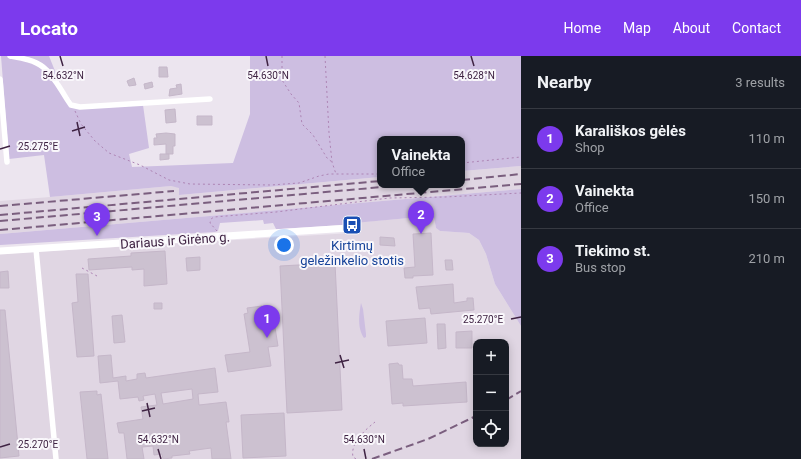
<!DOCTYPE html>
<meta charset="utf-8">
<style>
body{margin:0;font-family:Roboto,sans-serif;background:#20242c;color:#f1f3f6}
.controls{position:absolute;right:12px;bottom:12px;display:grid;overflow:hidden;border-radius:8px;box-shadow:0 2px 10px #0003}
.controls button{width:36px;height:36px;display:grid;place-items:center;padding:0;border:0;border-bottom:1px solid #363941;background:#171b24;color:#f1f3f6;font:20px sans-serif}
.you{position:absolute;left:284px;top:189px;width:14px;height:14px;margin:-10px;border:3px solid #fff;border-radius:50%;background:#1a73e8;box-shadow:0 0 0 6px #1a73e833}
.badge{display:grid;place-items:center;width:26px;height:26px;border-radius:50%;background:#7c3aed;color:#fff;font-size:13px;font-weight:700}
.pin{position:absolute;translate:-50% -33px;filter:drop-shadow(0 1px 2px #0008)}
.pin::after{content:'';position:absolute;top:21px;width:14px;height:12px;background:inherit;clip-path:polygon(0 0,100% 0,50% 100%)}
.popup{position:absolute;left:377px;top:80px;width:88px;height:52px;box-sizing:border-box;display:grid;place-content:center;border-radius:8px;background:#171b24;filter:drop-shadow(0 1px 3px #0005);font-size:13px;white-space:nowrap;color:#9ea1a6}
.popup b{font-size:15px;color:#f1f3f6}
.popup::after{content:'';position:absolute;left:50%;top:100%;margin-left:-8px;border:8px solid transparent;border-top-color:#171b24}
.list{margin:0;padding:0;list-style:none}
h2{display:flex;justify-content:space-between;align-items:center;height:52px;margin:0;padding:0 16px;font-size:17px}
h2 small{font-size:13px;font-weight:400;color:#9ea1a6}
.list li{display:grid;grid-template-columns:26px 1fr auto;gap:12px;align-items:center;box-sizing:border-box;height:60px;padding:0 16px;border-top:1px solid #363941}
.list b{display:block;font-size:15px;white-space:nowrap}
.list p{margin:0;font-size:13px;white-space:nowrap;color:#9ea1a6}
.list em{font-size:13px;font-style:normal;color:#9ea1a6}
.icon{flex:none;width:22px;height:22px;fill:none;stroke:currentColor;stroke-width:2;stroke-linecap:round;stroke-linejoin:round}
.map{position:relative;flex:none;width:521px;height:403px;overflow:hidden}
header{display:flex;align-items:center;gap:24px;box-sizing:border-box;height:56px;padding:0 20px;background:#7c3aed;color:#fff}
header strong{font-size:19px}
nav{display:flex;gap:22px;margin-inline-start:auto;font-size:14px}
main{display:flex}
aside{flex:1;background:#171b24}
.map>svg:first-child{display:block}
</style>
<header>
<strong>Locato</strong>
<nav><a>Home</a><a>Map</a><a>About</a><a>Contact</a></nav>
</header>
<main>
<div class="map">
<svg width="521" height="403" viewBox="0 0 521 403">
<rect width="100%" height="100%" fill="#ece5ef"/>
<path fill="#e0d6e3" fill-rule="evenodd" d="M521 110V133L0 178V145L50 141 171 130 179 131V139L380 121V129H462V115Z
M432 160 434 162 436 172 440 175 469 177 479 184 486 198 495 228 521 270V403H0V198L352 177 351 167ZM476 286H506V388H476Z"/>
<path fill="#cdbee1" d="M1 0H63H49L61 30 77 53 143 49 149 92 129 98 132 111 233 107 250 58V0H521V110L462 115V83H380V121L179 139V132L171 130 50 141 44 99 9 103Z
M521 133V270L495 228 486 198 479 184 469 177 440 175 436 172 434 162 431 160 343 168V169L279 173H276L273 167 264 168 263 164 220 167 218 175 215 176 0 189V178Z
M361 247 363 253 366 278V281L364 282C357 272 359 258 361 247Z"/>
<path fill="#ccc1d0" stroke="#c5b7c9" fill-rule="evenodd" d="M159 11H167L168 21H159Z
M134 22 136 29 129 30 127 25Z
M152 26 153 31 145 33 144 28Z
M181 28 182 38 169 40 170 33 177 32 176 29Z
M175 53 176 66 166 67 165 54Z
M197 60H212V69H197Z
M166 77 175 78V90H173V98H166V88L154 89V82H157L156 78Z
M160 98H169V103L160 104Z
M431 177 433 219 413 220V222H405L404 212 415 211 413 178Z
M380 181 394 182 395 190 380 189Z
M165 195 167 228 144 230V213L132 214V211L89 214 88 203 131 200V197Z
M200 201V214L187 215 186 202Z
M445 204H452L453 214H446Z
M335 207 342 354 287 357 280 210Z
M8 215 9 232H0V216Z
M76 218H88L94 300 77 301 72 247 78 246Z
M453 228 454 247 467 245V242H473L474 254 431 258 430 252 419 253 416 231Z
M154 247H162V253H154Z
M262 250V255L272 253 278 290 268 291 271 310 228 316 225 299 250 296 244 258 248 257 247 252Z
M0 254H5L19 400 0 402Z
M122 259 125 286 114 287 112 260Z
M425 262 427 287 388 290 386 265Z
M437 268H445L446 292 438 293Z
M472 275V292H456V276Z
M111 299 113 322 126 320V325L137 323V318L145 317 146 322 215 312 218 336 198 338 199 349 226 346 229 366H226L231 403H212L211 392 189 395 190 398 172 400V402L163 403 162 398 154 399 153 390 142 391 144 403H127L124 377H119L117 367 143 363 141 351 157 349 155 338 143 340 144 344 139 345 138 341 120 343 118 325 100 327 98 300ZM192 333 193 343 163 348 161 337Z
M398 307 399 309H402L403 323H412L413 330 466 326 467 346 403 350V347L392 348 389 308Z
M97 335V339L101 338 108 403H87L80 336Z
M284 357 286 400 243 402 241 359Z"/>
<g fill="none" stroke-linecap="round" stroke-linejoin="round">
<path stroke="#ad84b4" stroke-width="1" stroke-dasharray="2 3" stroke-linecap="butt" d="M282 0V24L291 38 299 47 302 68 313 79 327 102 332 106
M325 0 329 77 332 106 336 118
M75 55 81 68 95 85 109 97 140 109 169 124 190 128 271 129 299 127 319 120 329 118H380
M462 107 521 101
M217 175 210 167 211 163 214 161 276 156 389 142 445 141 521 137
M82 212 97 220
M356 403 353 401C350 387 365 374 375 366"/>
<path stroke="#fff" stroke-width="5.5" d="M10 0C21 2 34 4 43 11 55 20 62 37 71 49L80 51 210 43
M0 23 7 106
M36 193 56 403"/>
<path stroke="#fff" stroke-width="7" d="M0 195 349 172"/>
<path stroke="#7a5e7e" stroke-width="2" stroke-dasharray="8 4" stroke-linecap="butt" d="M462 124 521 118
M0 150 174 135
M0 159 380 125
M0 165 405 129
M0 174 521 128
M506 344 521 335
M372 403 428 383 476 360"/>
</g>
<path fill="none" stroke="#3f2343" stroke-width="1.5" d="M60 0 63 10M266 0 268 10M471 0 474 10M77 66 80 80M72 75 85 71M0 93 10 90M511 263 521 261M340 299 344 312M335 307 349 304M147 347 150 361M142 355 155 352M0 391 10 388M158 393 161 403M364 393 366 403"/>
<defs>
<symbol id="bus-square" viewBox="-11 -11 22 22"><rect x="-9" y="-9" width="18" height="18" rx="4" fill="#1a4fb4" stroke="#f9f7fb"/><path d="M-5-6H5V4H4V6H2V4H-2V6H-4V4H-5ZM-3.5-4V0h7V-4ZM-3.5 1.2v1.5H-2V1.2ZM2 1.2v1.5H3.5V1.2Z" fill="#fff"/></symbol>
</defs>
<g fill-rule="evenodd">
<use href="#bus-square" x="341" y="158" width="22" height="22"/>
</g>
<g text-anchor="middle" stroke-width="4" stroke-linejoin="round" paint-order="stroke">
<g font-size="13" fill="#3f2343" stroke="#f9f7fb">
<text transform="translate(175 184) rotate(-4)" y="5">Dariaus ir Girėno g.</text>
</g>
<g font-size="13" fill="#164399" stroke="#f9f7fb">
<text x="352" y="194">Kirtimų<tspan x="352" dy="15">geležinkelio stotis</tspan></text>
</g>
</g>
<g font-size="10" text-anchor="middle" fill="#3f2343" stroke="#f9f7fb" stroke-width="4" stroke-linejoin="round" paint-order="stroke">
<text x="63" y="23">54.632°N</text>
<text x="268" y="23">54.630°N</text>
<text x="474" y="23">54.628°N</text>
<text x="38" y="94">25.275°E</text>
<text x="483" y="267">25.270°E</text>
<text x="158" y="387">54.632°N</text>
<text x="364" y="387">54.630°N</text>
<text x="38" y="392">25.270°E</text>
</g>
</svg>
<div class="controls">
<button>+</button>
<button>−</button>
<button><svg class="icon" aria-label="locate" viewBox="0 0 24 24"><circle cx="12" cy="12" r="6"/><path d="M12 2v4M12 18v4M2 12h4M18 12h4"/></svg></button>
</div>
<div class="you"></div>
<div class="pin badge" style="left:267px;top:282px">1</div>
<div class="pin badge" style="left:421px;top:178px">2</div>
<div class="popup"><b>Vainekta</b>Office</div>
<div class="pin badge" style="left:97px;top:180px">3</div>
</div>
<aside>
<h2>Nearby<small>3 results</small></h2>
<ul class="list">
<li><span class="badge">1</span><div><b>Karališkos gėlės</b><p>Shop</p></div><em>110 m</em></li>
<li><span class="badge">2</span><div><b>Vainekta</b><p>Office</p></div><em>150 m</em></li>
<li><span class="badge">3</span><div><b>Tiekimo st.</b><p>Bus stop</p></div><em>210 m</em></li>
</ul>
</aside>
</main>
